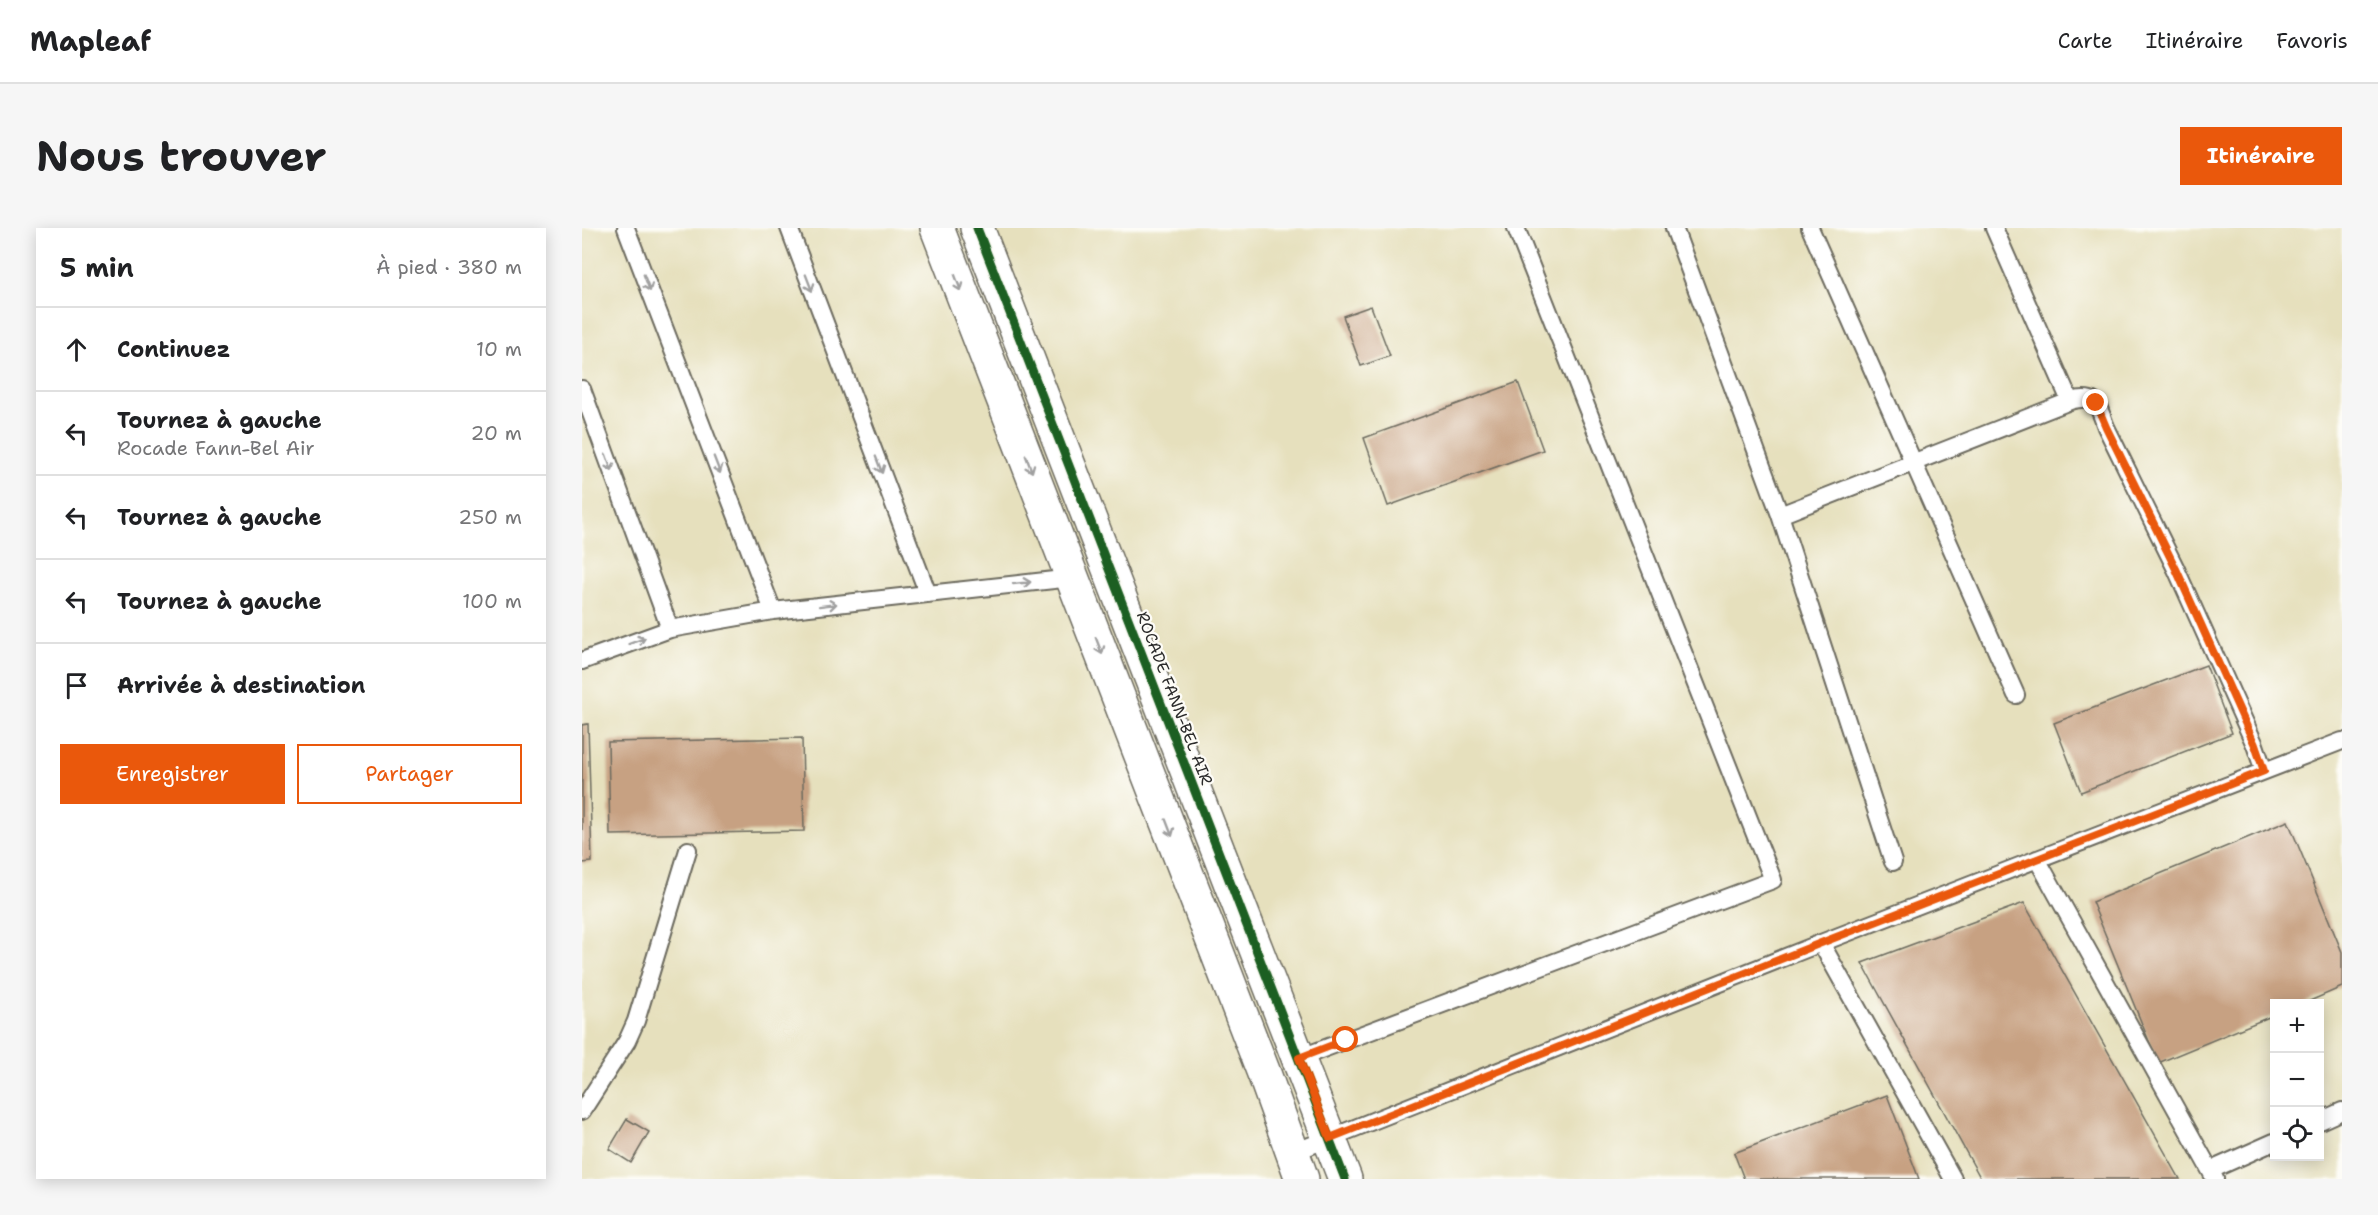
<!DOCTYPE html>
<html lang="fr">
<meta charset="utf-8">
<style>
body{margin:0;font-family:"Shantell Sans",sans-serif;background:#f6f6f6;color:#202124}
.controls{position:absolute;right:18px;bottom:18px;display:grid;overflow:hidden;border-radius:0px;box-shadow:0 3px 15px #0003}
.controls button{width:54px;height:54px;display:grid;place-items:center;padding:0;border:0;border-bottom:2px solid #e0e0e0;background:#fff;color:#202124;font:30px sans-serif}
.stop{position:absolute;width:18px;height:18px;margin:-14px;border:4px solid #ea580c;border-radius:50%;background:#fff}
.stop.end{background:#ea580c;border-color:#fff;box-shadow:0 2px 6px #0008}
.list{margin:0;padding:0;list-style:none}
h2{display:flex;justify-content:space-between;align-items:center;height:78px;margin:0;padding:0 24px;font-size:26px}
h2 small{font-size:20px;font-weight:400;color:#757577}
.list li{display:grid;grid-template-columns:39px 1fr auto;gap:18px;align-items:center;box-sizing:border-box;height:84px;padding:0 24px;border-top:2px solid #e0e0e0}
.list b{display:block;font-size:22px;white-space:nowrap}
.list p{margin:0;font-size:20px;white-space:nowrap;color:#757577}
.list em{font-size:20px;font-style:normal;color:#757577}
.actions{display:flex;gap:12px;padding:18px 24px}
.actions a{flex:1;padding:14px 0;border:2px solid #ea580c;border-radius:0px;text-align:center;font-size:21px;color:#ea580c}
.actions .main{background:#ea580c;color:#fff}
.icon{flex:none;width:33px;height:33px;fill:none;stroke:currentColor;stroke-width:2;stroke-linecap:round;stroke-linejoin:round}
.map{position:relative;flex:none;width:1760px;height:951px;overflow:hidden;border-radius:0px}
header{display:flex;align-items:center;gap:36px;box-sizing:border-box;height:84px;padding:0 30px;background:#fff;border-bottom:2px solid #e0e0e0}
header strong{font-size:28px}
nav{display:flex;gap:33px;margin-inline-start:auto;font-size:21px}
.intro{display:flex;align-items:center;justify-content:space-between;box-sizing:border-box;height:144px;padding:0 36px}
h1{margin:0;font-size:42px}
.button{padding:15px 27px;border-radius:0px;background:#ea580c;color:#fff;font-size:21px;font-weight:700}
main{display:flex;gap:36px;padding:0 36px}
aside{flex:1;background:#fff;border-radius:0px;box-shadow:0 3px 15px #0003}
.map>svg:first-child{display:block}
</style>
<header>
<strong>Mapleaf</strong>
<nav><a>Carte</a><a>Itinéraire</a><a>Favoris</a></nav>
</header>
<div class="intro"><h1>Nous trouver</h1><a class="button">Itinéraire</a></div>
<main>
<aside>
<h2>5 min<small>À pied · 380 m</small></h2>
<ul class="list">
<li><svg class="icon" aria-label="ahead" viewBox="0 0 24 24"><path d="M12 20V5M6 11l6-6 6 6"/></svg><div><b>Continuez</b></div><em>10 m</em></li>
<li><svg class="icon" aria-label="left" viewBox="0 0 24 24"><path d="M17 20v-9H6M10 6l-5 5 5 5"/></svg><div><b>Tournez à gauche</b><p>Rocade Fann-Bel Air</p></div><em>20 m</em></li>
<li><svg class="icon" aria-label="left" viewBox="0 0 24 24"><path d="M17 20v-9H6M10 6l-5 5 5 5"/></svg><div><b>Tournez à gauche</b></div><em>250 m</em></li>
<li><svg class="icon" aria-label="left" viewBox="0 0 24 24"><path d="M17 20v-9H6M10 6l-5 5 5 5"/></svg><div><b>Tournez à gauche</b></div><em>100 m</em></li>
<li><svg class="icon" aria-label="arrive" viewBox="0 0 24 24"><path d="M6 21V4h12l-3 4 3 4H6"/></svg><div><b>Arrivée à destination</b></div></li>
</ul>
<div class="actions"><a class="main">Enregistrer</a><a>Partager</a></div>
</aside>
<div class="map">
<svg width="1760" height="951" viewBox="0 0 1760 951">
<rect width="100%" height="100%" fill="#fdfcf7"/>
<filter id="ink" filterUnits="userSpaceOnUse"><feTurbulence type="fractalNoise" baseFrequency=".0167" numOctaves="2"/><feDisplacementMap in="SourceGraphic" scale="12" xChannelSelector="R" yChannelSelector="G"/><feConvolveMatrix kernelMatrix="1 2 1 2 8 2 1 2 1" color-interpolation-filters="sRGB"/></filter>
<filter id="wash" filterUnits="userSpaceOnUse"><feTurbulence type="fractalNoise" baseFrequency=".008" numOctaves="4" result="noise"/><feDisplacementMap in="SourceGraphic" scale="24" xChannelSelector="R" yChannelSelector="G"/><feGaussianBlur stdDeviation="1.35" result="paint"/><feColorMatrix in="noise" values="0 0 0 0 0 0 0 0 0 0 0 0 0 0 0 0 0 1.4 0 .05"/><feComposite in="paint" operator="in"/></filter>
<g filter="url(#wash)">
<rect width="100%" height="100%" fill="#e6e0bd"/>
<g id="blocks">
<path fill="#c7a182" d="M789 78 808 128 779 138 761 88Z
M936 154 961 222 806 278 782 210Z
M1624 437 1650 505 1499 564 1472 495Z
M6 496 10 634 0 635V497Z
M220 510 222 603 28 607 26 514Z
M1706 593 1760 724V759L1721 776H1692V787L1576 835 1510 674Z
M1442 675 1598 951H1399L1280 735Z
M1305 867 1337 951H1162L1152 925Z
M45 891 67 904 49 935 27 921Z"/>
</g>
</g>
<g filter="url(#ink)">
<use href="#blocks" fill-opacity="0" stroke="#6c6a5e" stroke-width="1.5"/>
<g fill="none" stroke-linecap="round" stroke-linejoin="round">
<defs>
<path id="service" d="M44 0 191 383
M207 0 346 366
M1092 0 1198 287 1311 634
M1228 0 1434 467
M1412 0 1488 173
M0 161 88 401
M1198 287 1488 173C1516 166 1515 176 1524 199L1594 341 1673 517 1682 543
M0 433 88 401 191 383 490 350
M1455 631 1633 951
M1239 715 1371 951
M717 830 1191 652 934 0
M0 883 45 813 54 793 106 622
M1738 893 1760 883
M710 925 1239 715 1760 513
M1629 942 1692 914"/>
<path id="tertiary" d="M355 0 683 848 720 951
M395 0 763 951"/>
</defs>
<use href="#service" stroke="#6c6a5e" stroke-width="20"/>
<use href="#tertiary" stroke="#6c6a5e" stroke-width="36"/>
<use href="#service" stroke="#fff" stroke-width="16"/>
<use href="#tertiary" stroke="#fff" stroke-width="33"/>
<defs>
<path id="cycleway" d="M395 0 763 951"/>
</defs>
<use href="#cycleway" stroke="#fdfcf7" stroke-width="13"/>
<use href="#cycleway" stroke="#1b5e20" stroke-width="9"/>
</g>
<defs><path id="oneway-shaft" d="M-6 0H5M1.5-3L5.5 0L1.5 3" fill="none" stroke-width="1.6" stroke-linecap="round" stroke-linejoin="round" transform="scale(1.5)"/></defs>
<g stroke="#a0a0a0">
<use href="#oneway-shaft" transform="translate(65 55) rotate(69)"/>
<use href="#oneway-shaft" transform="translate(227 55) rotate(69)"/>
<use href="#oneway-shaft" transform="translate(376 55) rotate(69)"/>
<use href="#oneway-shaft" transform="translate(27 235) rotate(70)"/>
<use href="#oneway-shaft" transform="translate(447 236) rotate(69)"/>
<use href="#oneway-shaft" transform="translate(135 237) rotate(69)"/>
<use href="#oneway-shaft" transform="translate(297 237) rotate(69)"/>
<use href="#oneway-shaft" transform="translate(440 355) rotate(-6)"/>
<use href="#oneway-shaft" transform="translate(246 377) rotate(-7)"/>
<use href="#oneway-shaft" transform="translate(55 413) rotate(-20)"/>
<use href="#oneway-shaft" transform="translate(517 418) rotate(69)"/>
<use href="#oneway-shaft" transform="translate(587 600) rotate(69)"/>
</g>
</g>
<g fill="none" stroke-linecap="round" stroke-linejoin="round" filter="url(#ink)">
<path stroke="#ea580c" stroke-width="8" d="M764 812 717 830 748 910 1239 715 1682 543 1673 517 1594 341 1524 199 1514 175"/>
</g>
<g text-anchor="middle" stroke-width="4.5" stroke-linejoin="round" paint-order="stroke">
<g font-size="16" fill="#2b2b2b" stroke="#fdfcf7">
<text transform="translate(593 470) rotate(69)" y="6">ROCADE FANN-BEL AIR</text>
</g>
</g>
</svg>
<div class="controls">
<button>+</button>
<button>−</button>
<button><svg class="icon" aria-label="locate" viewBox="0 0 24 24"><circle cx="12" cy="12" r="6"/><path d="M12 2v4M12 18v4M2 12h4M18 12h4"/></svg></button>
</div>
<div class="stop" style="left:764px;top:812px"></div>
<div class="stop end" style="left:1514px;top:175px"></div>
</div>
</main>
